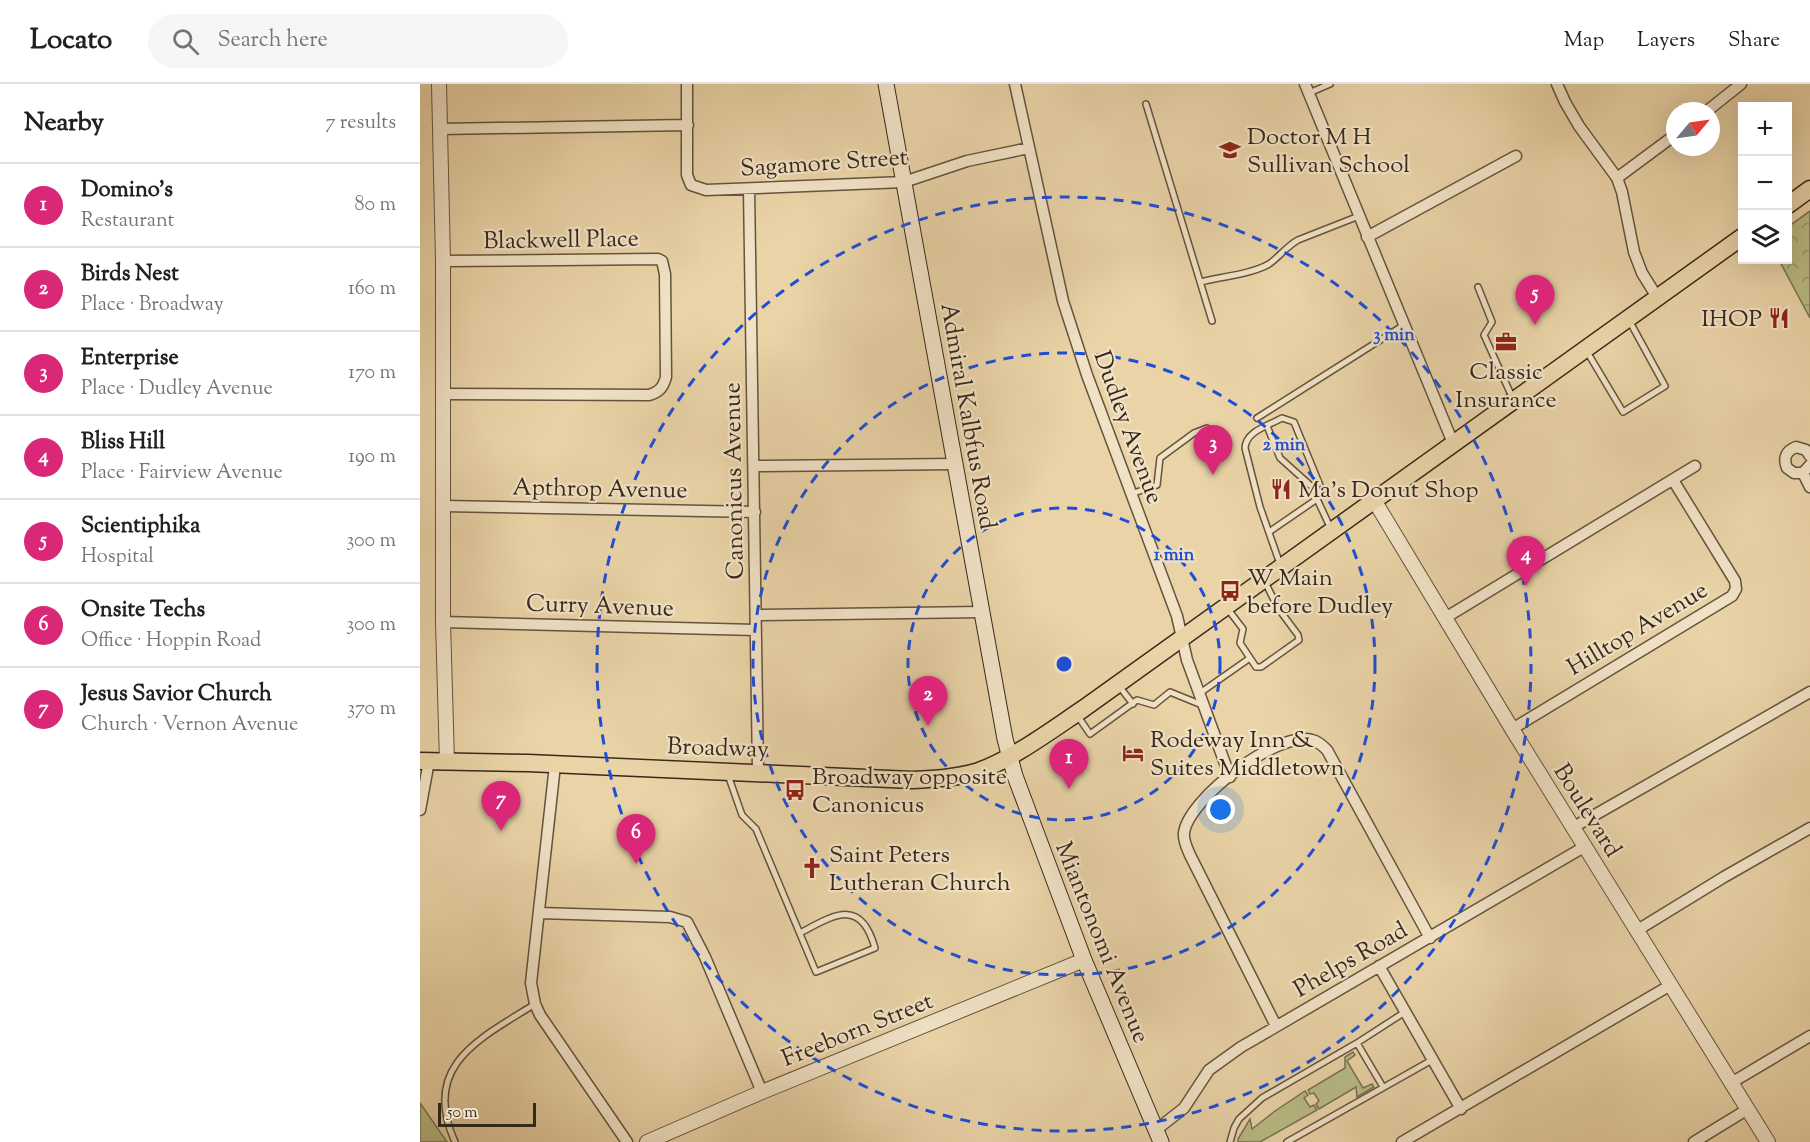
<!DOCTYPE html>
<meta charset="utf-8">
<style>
body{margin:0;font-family:"Sorts Mill Goudy",serif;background:#f6f6f6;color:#202124}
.controls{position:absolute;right:18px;top:18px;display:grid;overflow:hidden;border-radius:0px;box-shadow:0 6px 24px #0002}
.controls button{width:54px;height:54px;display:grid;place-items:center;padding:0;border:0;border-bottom:2px solid #e0e0e0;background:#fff;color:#202124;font:30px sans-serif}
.compass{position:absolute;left:1246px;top:18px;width:54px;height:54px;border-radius:50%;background:#fff;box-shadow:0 6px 24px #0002;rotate:61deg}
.scale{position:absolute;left:18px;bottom:15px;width:98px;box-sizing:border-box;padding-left:6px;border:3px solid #37291a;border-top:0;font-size:16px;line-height:21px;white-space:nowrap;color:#37291a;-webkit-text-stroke:4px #f1e2c6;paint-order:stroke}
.you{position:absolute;left:801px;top:726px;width:21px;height:21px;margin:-15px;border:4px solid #fff;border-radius:50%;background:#1a73e8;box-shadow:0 0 0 9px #1a73e833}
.badge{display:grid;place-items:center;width:39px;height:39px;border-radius:50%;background:#db2777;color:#fff;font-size:20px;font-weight:700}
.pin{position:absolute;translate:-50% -50px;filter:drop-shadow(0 2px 3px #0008)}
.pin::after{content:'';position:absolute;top:32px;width:21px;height:18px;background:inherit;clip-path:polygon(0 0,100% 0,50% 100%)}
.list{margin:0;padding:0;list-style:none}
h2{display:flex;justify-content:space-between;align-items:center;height:78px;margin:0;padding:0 24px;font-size:26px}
h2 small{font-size:20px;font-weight:400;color:#757577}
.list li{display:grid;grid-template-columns:39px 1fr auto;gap:18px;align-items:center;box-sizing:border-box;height:84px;padding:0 24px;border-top:2px solid #e0e0e0}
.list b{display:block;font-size:22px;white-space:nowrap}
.list p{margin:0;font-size:20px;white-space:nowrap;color:#757577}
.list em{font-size:20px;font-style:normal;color:#757577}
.icon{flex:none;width:33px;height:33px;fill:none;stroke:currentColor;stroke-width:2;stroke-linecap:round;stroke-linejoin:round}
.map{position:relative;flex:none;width:1390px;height:1058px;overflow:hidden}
header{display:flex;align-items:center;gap:36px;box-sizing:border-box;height:84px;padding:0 30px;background:#fff;border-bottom:2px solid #e0e0e0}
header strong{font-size:28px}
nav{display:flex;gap:33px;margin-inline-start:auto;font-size:21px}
.search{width:420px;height:54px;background:#f6f6f6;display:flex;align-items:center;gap:15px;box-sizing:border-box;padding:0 21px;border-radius:33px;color:#757577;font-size:22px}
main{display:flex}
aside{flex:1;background:#fff}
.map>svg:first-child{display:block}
</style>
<header>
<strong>Locato</strong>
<div class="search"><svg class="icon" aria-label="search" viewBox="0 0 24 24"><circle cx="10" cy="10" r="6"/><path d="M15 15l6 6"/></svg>Search here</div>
<nav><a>Map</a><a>Layers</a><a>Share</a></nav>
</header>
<main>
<aside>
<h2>Nearby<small>7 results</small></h2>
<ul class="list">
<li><span class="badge">1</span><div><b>Domino's</b><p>Restaurant</p></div><em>80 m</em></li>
<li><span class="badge">2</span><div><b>Birds Nest</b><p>Place · Broadway</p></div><em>160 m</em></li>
<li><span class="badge">3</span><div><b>Enterprise</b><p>Place · Dudley Avenue</p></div><em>170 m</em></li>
<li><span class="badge">4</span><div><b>Bliss Hill</b><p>Place · Fairview Avenue</p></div><em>190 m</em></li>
<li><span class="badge">5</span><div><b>Scientiphika</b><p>Hospital</p></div><em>300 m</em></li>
<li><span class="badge">6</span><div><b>Onsite Techs</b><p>Office · Hoppin Road</p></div><em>300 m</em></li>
<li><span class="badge">7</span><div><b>Jesus Savior Church</b><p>Church · Vernon Avenue</p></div><em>370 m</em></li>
</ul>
</aside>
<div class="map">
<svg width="1390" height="1058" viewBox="0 0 1390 1058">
<defs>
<pattern id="forest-crowns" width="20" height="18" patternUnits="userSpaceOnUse" patternTransform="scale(1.5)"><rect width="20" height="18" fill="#b9bb85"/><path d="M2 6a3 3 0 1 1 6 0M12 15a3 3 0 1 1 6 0" fill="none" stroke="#97986c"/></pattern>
</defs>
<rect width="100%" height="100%" fill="#e9d3a7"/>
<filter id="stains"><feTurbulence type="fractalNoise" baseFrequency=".00333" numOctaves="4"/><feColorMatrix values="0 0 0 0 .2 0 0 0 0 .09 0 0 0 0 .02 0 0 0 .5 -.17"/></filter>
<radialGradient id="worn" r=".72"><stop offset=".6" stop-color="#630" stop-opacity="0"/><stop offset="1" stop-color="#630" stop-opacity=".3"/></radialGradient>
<path fill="#b9bb85" stroke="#787250" stroke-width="1.5" d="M933 968 935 971 927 977 943 1004 952 1000 954 1003 937 1013 936 1003 899 1025 896 1020 899 1017 894 1009 890 1010 888 1006 925 984V973Z
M885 1007 888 1011 884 1014 890 1023 894 1021 897 1026 840 1058H818V1055L830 1035 832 1045 855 1027Z
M0 1019 27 1058H0Z"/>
<path fill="url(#forest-crowns)" stroke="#787250" stroke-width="1.5" d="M1390 127V234L1359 176H1368V143Z"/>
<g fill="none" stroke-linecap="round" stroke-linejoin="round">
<defs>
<path id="service" d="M889 9 910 0
M726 20 792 237
M780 198C800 193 832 190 849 180 859 173 867 162 878 156L939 132
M1058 203 1072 238 1064 251 1093 315
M1166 266 1203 328 1245 302 1210 238
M837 334 984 241
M847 342 860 374 899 409
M711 410 737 401 740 374 774 349 787 344 798 358 803 369
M849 448 897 415
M860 480 840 423 825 364C826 347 848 342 862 334L874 338 901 404 897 415 911 445
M807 524 823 545 820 559 836 583H841L879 556 878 551 858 524 845 498
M699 602 713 620
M780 609 830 574
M657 631 670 650 717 616 734 621 750 608 782 621
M308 691 322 731 336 745 396 888 455 864C441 813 414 831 380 849
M937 959 963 1003
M35 1058C0 981 61 954 115 920
M810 1058 814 1044 819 1035 842 1014 937 959 985 928
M867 1058 1012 976"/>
<path id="minor" d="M267 0V91L271 101 286 106 484 98 547 77 609 64
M595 0 643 217 667 291 757 532 767 576 810 693
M885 0 1033 359
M1137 0 1145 18 1159 42 1197 94 1202 108 1214 168 1222 189 1237 213
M1287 27 1321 0
M20 45 268 41
M1197 94 1255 51
M329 105 338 688
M947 153 1096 72
M22 310 229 311C239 308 243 304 246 293L245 190 242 177 238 175 23 177
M1390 372 1386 366 1376 363C1366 367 1363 374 1367 384L1374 389H1383L1390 381
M334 382 535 380
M1383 389 1390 403
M24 422 335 428
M336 531 562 528
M1025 534 1275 382
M23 538 336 546
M1092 645 1312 512 1316 505 1315 497 1253 396
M135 681 111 899 115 920 120 931 207 1058
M0 726 9 677
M1152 744 1390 608
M119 829 250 833 267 838 285 873 342 1008
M1216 847 1304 793 1390 744
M959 882 1041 1025
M856 942 770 771C767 764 763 756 764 749 768 715 858 646 892 656 897 657 903 662 907 666L1010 854
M1311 999 1390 952
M736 1046 764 1024 789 986 821 963 1164 763
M982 1058 1249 902
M1274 1058 1328 1025"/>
<path id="tertiary" d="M19 0 23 177V538L27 678
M954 416 1092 645 1348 1058
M227 1058 342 1008 664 876"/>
<path id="secondary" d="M466 0 585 655 595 692 664 876 741 1058"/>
<path id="primary" d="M1368 121 1390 105
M0 677 108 679 492 696C513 695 535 694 556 688 590 677 633 645 663 625L1322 153"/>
</defs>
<use href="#service" stroke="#64543d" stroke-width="8"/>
<use href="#minor" stroke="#64543d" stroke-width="13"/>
<use href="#tertiary" stroke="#64543d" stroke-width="16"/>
<use href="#secondary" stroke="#37291a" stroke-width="17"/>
<use href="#primary" stroke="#37291a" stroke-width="19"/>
<use href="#service" stroke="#f1e2c6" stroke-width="5"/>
<use href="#minor" stroke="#f1e2c6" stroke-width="10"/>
<use href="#tertiary" stroke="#f1e2c6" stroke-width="14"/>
<use href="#secondary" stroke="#f1e2c6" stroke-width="15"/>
<use href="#primary" stroke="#e9d3a7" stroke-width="16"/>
</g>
<g fill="none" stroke="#1d4ed8" stroke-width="3" stroke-dasharray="10 8">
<circle cx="644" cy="580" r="156"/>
<circle cx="644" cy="580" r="311"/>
<circle cx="644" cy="580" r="467"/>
</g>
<defs>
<symbol id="school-bare" viewBox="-9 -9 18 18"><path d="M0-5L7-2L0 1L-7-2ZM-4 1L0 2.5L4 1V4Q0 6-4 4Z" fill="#8f2418" stroke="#f1e2c6" stroke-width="2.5" paint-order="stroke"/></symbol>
<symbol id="restaurant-bare" viewBox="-9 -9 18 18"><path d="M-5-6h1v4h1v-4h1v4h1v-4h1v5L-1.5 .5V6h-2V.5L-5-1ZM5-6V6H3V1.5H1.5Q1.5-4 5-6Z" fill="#8f2418" stroke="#f1e2c6" stroke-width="2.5" paint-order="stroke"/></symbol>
<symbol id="office-bare" viewBox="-9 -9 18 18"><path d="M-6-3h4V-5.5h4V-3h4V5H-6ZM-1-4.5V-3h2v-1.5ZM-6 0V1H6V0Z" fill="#8f2418" stroke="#f1e2c6" stroke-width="2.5" paint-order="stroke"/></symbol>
<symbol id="bus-bare" viewBox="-9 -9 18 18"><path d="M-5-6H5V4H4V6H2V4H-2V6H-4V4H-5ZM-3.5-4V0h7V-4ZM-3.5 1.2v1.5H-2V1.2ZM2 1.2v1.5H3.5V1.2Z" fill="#8f2418" stroke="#f1e2c6" stroke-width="2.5" paint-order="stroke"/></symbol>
<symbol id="hotel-bare" viewBox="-9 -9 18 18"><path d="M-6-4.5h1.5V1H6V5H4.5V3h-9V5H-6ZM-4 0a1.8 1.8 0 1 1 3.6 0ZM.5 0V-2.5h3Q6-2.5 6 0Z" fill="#8f2418" stroke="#f1e2c6" stroke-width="2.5" paint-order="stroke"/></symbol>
<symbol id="church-bare" viewBox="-9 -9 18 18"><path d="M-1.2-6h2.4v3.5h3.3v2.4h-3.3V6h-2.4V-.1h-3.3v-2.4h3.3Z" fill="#8f2418" stroke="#f1e2c6" stroke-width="2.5" paint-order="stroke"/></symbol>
</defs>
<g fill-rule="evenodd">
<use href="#school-bare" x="795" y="51" width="30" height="30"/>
<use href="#restaurant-bare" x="1344" y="219" width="30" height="30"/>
<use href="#office-bare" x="1071" y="243" width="30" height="30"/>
<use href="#restaurant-bare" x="846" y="390" width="30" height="30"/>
<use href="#bus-bare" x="795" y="492" width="30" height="30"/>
<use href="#hotel-bare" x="698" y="654" width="30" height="30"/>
<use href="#bus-bare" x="360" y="691" width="30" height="30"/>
<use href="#church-bare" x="377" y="769" width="30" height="30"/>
</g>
<g text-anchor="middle" stroke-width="4.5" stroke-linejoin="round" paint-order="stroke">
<g font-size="24" fill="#37291a" stroke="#f1e2c6" text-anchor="start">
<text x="827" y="60">Doctor M H<tspan x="827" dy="28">Sullivan School</tspan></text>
<text x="1342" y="242" text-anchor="end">IHOP</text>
<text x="1086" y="295" text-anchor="middle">Classic<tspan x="1086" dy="28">Insurance</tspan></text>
<text x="878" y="413">Ma's Donut Shop</text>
<text x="827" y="501">W Main<tspan x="827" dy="28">before Dudley</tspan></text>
<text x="730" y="663">Rodeway Inn &amp;<tspan x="730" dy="28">Suites Middletown</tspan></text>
<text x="392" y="700">Broadway opposite<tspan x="392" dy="28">Canonicus</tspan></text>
<text x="409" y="778">Saint Peters<tspan x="409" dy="28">Lutheran Church</tspan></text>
</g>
<g font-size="24" fill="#37291a" stroke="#f1e2c6">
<text transform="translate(404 78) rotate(-4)" y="8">Sagamore Street</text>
<text transform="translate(141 155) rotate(-1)" y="8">Blackwell Place</text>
<text transform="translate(549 332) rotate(80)" y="8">Admiral Kalbfus Road</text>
<text transform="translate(709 343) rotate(70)" y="8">Dudley Avenue</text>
<text transform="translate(313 397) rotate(-91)" y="8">Canonicus Avenue</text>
<text transform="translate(180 404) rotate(1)" y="8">Apthrop Avenue</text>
<text transform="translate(180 521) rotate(2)" y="8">Curry Avenue</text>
<text transform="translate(1217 544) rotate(-31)" y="8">Hilltop Avenue</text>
<text transform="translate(298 663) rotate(2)" y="8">Broadway</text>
<text transform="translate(1168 726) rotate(58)" y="8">Boulevard</text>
<text transform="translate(683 858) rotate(68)" y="8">Miantonomi Avenue</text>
<text transform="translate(930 875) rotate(-30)" y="8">Phelps Road</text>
<text transform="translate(437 945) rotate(-22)" y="8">Freeborn Street</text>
</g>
</g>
<circle cx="644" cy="580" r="9" fill="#1d4ed8" stroke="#f1e2c6" stroke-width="3"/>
<g font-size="18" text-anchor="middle" font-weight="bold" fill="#1d4ed8" stroke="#f1e2c6" stroke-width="4.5" stroke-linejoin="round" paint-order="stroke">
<text x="974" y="256">3 min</text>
<text x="864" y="366">2 min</text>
<text x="754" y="476">1 min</text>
</g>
<rect width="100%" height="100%" filter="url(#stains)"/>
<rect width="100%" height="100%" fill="url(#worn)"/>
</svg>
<div class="controls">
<button>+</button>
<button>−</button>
<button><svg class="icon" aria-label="layers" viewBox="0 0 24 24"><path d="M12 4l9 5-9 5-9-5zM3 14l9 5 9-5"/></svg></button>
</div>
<svg class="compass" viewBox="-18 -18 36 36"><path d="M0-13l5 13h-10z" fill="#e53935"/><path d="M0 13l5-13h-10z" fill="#757577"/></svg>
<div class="scale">50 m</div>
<div class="you"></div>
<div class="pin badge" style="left:649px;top:705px">1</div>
<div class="pin badge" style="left:508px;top:642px">2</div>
<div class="pin badge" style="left:793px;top:391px">3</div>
<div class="pin badge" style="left:1106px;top:502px">4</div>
<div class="pin badge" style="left:1115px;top:241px">5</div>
<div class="pin badge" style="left:216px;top:780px">6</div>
<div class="pin badge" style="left:81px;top:747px">7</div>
</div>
</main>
